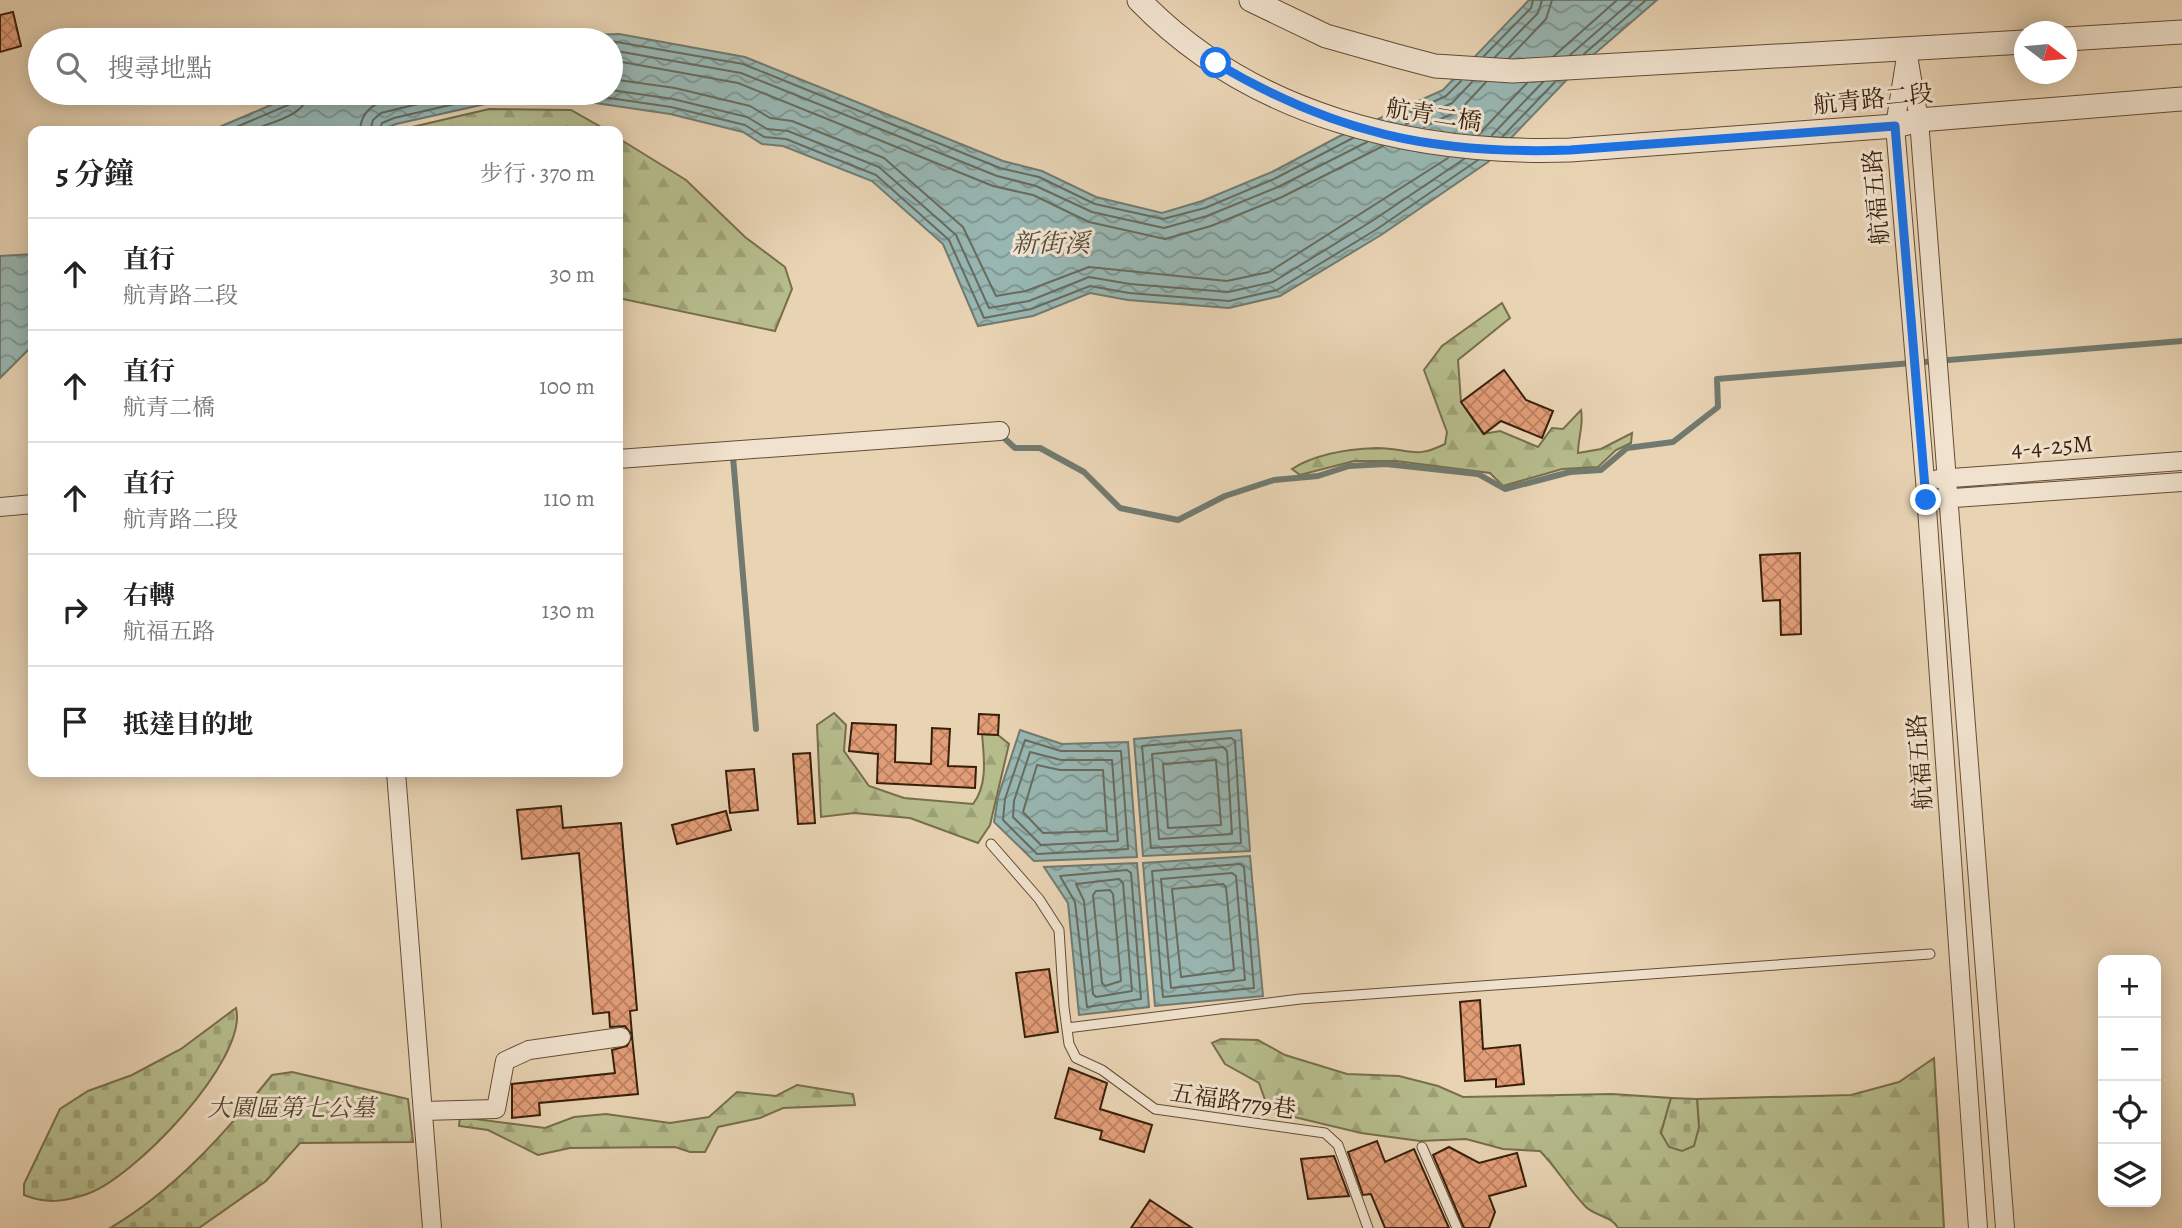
<!DOCTYPE html>
<html lang="zh-TW">
<meta charset="utf-8">
<style>
body{margin:0;font-family:Alegreya,"Noto Serif TC",serif;background:#f6f6f6;color:#222}
.controls{position:absolute;right:21px;bottom:21px;display:grid;overflow:hidden;border-radius:14px;box-shadow:0 4px 18px #0003}
.controls button{width:63px;height:63px;display:grid;place-items:center;padding:0;border:0;border-bottom:2px solid #e0e0e0;background:#fff;color:#222;font:35px sans-serif}
.compass{position:absolute;left:2014px;top:21px;width:63px;height:63px;border-radius:50%;background:#fff;box-shadow:0 4px 18px #0003;rotate:106deg}
.stop{position:absolute;width:21px;height:21px;margin:-16px;border:5px solid #1a73e8;border-radius:50%;background:#fff}
.stop.end{background:#1a73e8;border-color:#fff;box-shadow:0 2px 7px #0008}
.list{margin:0;padding:0;list-style:none}
h2{display:flex;justify-content:space-between;align-items:center;height:91px;margin:0;padding:0 28px;font-size:30px}
h2 small{font-size:23px;font-weight:400;color:#767676}
.list li{display:grid;grid-template-columns:46px 1fr auto;gap:21px;align-items:center;box-sizing:border-box;height:112px;padding:0 28px;border-top:2px solid #e0e0e0}
.list b{display:block;font-size:26px;white-space:nowrap}
.list p{margin:0;font-size:23px;white-space:nowrap;color:#767676}
.list em{font-size:23px;font-style:normal;color:#767676}
.icon{flex:none;width:38px;height:38px;fill:none;stroke:currentColor;stroke-width:2;stroke-linecap:round;stroke-linejoin:round}
.map{position:relative;flex:none;width:2182px;height:1228px;overflow:hidden}
.search{position:absolute;background:#fff;box-shadow:0 4px 18px #0003;left:28px;top:28px;width:595px;height:77px;display:flex;align-items:center;gap:18px;box-sizing:border-box;padding:0 24px;border-radius:38px;color:#767676;font-size:26px}
.panel{position:absolute;background:#fff;box-shadow:0 4px 18px #0003;left:28px;top:126px;width:595px;height:651px;border-radius:14px}
.map>svg:first-child{display:block}
</style>
<div class="map">
<svg width="2182" height="1228" viewBox="0 0 2182 1228">
<defs>
<pattern id="forest-firs" width="22" height="20" patternUnits="userSpaceOnUse" patternTransform="scale(1.75)"><rect width="22" height="20" fill="#b6bc8c"/><path d="M5 1l3.5 6h-7zM16 11l3.5 6h-7z" fill="#9da177"/></pattern>
<pattern id="cemetery-stones" width="16" height="16" patternUnits="userSpaceOnUse" patternTransform="scale(1.75)"><rect width="16" height="16" fill="#b6bc8c"/><path d="M2 7V4a2 2 0 0 1 4 0v3zM10 15v-3a2 2 0 0 1 4 0v3z" fill="#9da177"/></pattern>
<pattern id="water-waves" width="16" height="10" patternUnits="userSpaceOnUse" patternTransform="scale(1.75)"><rect width="16" height="10" fill="#98b7b3"/><path d="M0 5q4-4 8 0t8 0" fill="none" stroke="#7d9490"/></pattern>
<pattern id="building-cross-hatch" width="8" height="8" patternUnits="userSpaceOnUse" patternTransform="scale(1.75)"><rect width="8" height="8" fill="#e39e78"/><path d="M0 0l8 8M0 8l8-8" fill="none" stroke="#b98061"/></pattern>
</defs>
<rect width="100%" height="100%" fill="#e8d3b3"/>
<filter id="stains"><feTurbulence type="fractalNoise" baseFrequency=".00286" numOctaves="4"/><feColorMatrix values="0 0 0 0 .2 0 0 0 0 .09 0 0 0 0 .02 0 0 0 .5 -.17"/></filter>
<radialGradient id="worn" r=".72"><stop offset=".6" stop-color="#630" stop-opacity="0"/><stop offset="1" stop-color="#630" stop-opacity=".3"/></radialGradient>
<path fill="url(#forest-firs)" stroke="#786e4b" stroke-width="2" d="M489 109 571 110 608 131H395Z
M618 138 686 180 745 237 785 267 792 289 775 331 618 298Z
M1502 303 1510 318 1458 360 1461 402 1483 434 1500 431 1538 447 1552 428 1563 429 1581 410C1584 424 1578 438 1578 453L1601 449 1632 433 1631 443 1616 450 1598 467 1562 469 1503 486 1490 473 1396 461H1354L1300 475 1292 469C1315 454 1349 449 1377 448 1409 448 1413 460 1445 444L1447 432 1424 370 1442 346Z
M834 713 846 725 844 751 869 786 904 798 973 804C988 785 984 757 982 734L998 735 1009 744 990 825 978 843 910 818 854 813 821 817 817 725Z
M1221 1039 1258 1040 1285 1055 1347 1074 1399 1076 1438 1086 1463 1097 1612 1094 1671 1098 1661 1133 1699 1127 1697 1099 1851 1095 1899 1082 1934 1058 1944 1228H1618C1612 1216 1595 1216 1586 1207 1569 1190 1557 1168 1540 1151L1503 1149 1466 1139 1420 1141 1361 1133 1269 1111 1259 1083 1225 1064 1212 1043Z
M797 1085 853 1094 855 1105 783 1108 760 1118 718 1127 705 1152H690L675 1147 570 1148 538 1155 488 1130 459 1126 460 1117 545 1128 574 1117 606 1114 670 1123 709 1117 737 1092 776 1096Z"/>
<path fill="url(#cemetery-stones)" stroke="#786e4b" stroke-width="2" d="M236 1008C249 1059 133 1179 87 1194 63 1202 47 1204 24 1195V1184L60 1109 88 1091 132 1075 181 1049Z
M292 1072 408 1099 413 1142 300 1143 266 1181 199 1228H110C175 1190 225 1133 272 1075Z
M1671 1098 1697 1099 1699 1127 1694 1146 1682 1151 1669 1147 1661 1133Z"/>
<path fill="url(#water-waves)" stroke="#727a6f" stroke-width="2" d="M1529 0H1657L1578 68 1488 162 1381 235 1280 296 1229 308 1128 300 1090 293 1033 316 978 326 943 244 872 181 783 146 762 144 743 132 670 114 575 100 490 103 396 124 379 131H210L299 93H611V40H543L560 36 619 34 745 57 1003 161 1042 171 1096 197 1162 213 1202 201 1272 172 1338 137 1443 90Z
M33 254V345L0 378V256Z
M1020 730 1062 744 1128 742 1137 857 1034 861 994 822 998 797Z
M1241 730 1250 851 1143 856 1134 739Z
M1250 856 1263 996 1155 1006 1143 863Z
M1137 863 1149 1007 1079 1015 1068 903 1044 867Z"/>
<g fill="none" stroke-linecap="round" stroke-linejoin="round">
<path stroke="#686b5e" stroke-width="2" d="M611 41 743 64 1000 168 1039 177 1095 204 1163 219 1205 208 1274 179 1353 138
M611 50 741 73 997 176 1036 186 1092 212 1164 228 1207 216 1278 187 1367 142
M1584 54 1646 0
M1570 55 1633 0
M1484 56 1531 8 1533 0
M1554 56 1617 0
M1495 57 1538 13 1542 0
M1509 58 1546 19 1552 0
M611 60 738 83 993 186 1033 195 1089 222 1165 239 1211 226 1282 197 1383 146
M611 79 675 88 750 106 770 118 792 121 884 158 963 227 996 296 1026 291 1089 267 1227 281 1269 272 1448 158
M611 90 673 99 747 117 767 129 788 131 879 167 956 235 989 308 1029 301 1089 277 1130 284 1228 292 1273 282 1372 221 1464 159
M1391 121 1446 96 1461 81
M1406 124 1452 103 1472 82
M1424 127 1460 110 1486 82
M227 131 295 102 299 93
M250 131C268 123 307 116 308 93
M360 131C361 101 392 98 416 93
M370 131 373 120 381 113 463 93
M379 131 382 123 394 118 489 96 575 93 671 107 745 125 764 137 786 139 876 175 949 240 984 318 1031 309 1090 286 1129 293 1229 301 1277 290 1377 229 1478 160
M1479 134 1527 83
M1492 135 1543 82
M1503 136 1555 82
M1231 738 1235 741 1241 843 1151 848 1142 746Z
M1025 740 1061 751H1121L1128 849 1037 854 1003 820 1005 799Z
M1223 747 1227 751 1232 834 1159 839 1152 754Z
M1030 752 1061 760H1112L1118 841 1041 845 1013 817 1014 801Z
M1216 760 1221 825 1168 828 1163 764Z
M1037 765 1060 770H1103L1107 831 1043 833 1023 812Z
M1240 864 1244 867 1254 988 1163 997 1152 871Z
M1127 870 1131 873 1141 999 1087 1007 1075 902 1060 876Z
M1232 873 1236 876 1245 980 1171 988 1161 879Z
M1119 879 1123 883 1132 991 1096 997 1093 994 1084 901 1076 884Z
M1223 884 1226 887 1234 970 1181 977 1172 889Z
M1110 890 1113 894 1121 981 1105 986 1102 983 1093 895 1096 891Z"/>
<path stroke="#727a6f" stroke-width="6" d="M998 438 1003 437 1015 448H1040L1084 472 1120 508 1178 520 1225 496 1274 480 1318 476 1349 466 1386 464 1478 474 1505 489 1570 472 1601 470 1627 448 1673 442 1718 407 1717 379 2182 341
M739 457H733L756 729"/>
</g>
<path fill="url(#building-cross-hatch)" stroke="#391f0a" stroke-width="2" d="M13 12 21 46 0 52V15Z
M1504 370 1526 400 1553 411 1542 438 1501 421 1484 434 1461 402Z
M1800 553 1801 634 1781 635 1780 600 1763 601 1760 555Z
M979 714 999 715 998 735 978 734Z
M852 723 896 725 895 762 931 764 932 728 950 729 948 766 976 767 975 788 877 783 878 754 849 751Z
M810 753 815 823 798 824 793 754Z
M754 769 758 810 730 813 726 771Z
M561 806 563 828 621 823 637 1010 630 1011 632 1035 625 1026 610 1027 609 1012 593 1014 579 853 522 859 517 810Z
M726 811 731 830 677 844 672 825Z
M1049 969 1058 1032 1025 1037 1016 973Z
M1480 1000 1483 1049 1520 1045 1524 1084 1496 1087V1079L1465 1081 1460 1002Z
M632 1036 638 1094 539 1103 540 1115 512 1118V1084L615 1073 612 1050 627 1046Z
M1069 1068 1107 1083 1100 1109 1152 1125 1144 1152 1100 1139 1102 1131 1055 1118Z
M1377 1141 1385 1162 1414 1149 1449 1228H1385L1371 1194 1363 1195 1348 1152Z
M1449 1147 1479 1163 1517 1153 1526 1186 1489 1196 1495 1212 1489 1228H1464L1433 1155Z
M1334 1156 1349 1196 1308 1199 1301 1159Z
M1150 1200 1192 1228H1131Z"/>
<g fill="none" stroke-linecap="round" stroke-linejoin="round">
<defs>
<path id="service" d="M991 844 1039 899 1059 930 1064 1007 1069 1044 1076 1058 1102 1070 1155 1109 1325 1133 1338 1145 1368 1228
M1067 1028 1300 999 1930 954
M1422 1147 1457 1228"/>
<path id="minor" d="M1907 50 1919 120 2005 1228
M1905 63 1895 126 1925 480 1978 1228
M618 459 1000 431
M1938 479 2182 461
M1940 499 2182 482
M0 507 33 504
M396 772 432 1228
M423 1111 496 1109 505 1061 529 1050 621 1037"/>
<path id="tertiary" d="M1139 0C1251 116 1413 155 1570 150L1895 126 1919 120 2182 99
M1251 0 1326 36 1397 56 1435 66 1513 71 2024 42
M2066 39 2182 32"/>
</defs>
<use href="#service" stroke="#654c34" stroke-width="11"/>
<use href="#minor" stroke="#654c34" stroke-width="20"/>
<use href="#tertiary" stroke="#654c34" stroke-width="25"/>
<use href="#service" stroke="#f0e2ce" stroke-width="9"/>
<use href="#minor" stroke="#f0e2ce" stroke-width="18"/>
<use href="#tertiary" stroke="#f0e2ce" stroke-width="23"/>
</g>
<g fill="none" stroke-linecap="round" stroke-linejoin="round">
<path stroke="#1a73e8" stroke-width="9" d="M1216 63C1333 133 1434 155 1570 150L1895 126 1926 500"/>
</g>
<g text-anchor="middle" stroke-width="6" stroke-linejoin="round" paint-order="stroke">
<g font-size="24" fill="#391f0a" stroke="#f0e2ce">
<text transform="translate(1873 99) rotate(-6)" y="8">航青路二段</text>
<text transform="translate(1434 115) rotate(9)" y="8">航青二橋</text>
<text transform="translate(1876 197) rotate(-95)" y="8">航福五路</text>
<text transform="translate(2052 446) rotate(-4)" y="8">4-4-25M</text>
<text transform="translate(1920 762) rotate(-94)" y="8">航福五路</text>
<text transform="translate(1233 1101) rotate(8)" y="8">五福路779巷</text>
</g>
<g font-size="24" font-style="italic" fill="#58462a" stroke="#f0e2ce">
<text x="291" y="1116">大園區第七公墓</text>
</g>
<g font-size="26" font-style="italic" fill="#564d3d" stroke="#f0e2ce">
<text x="1051" y="252">新街溪</text>
</g>
</g>
<rect width="100%" height="100%" filter="url(#stains)"/>
<rect width="100%" height="100%" fill="url(#worn)"/>
</svg>
<div class="controls">
<button>+</button>
<button>−</button>
<button><svg class="icon" aria-label="locate" viewBox="0 0 24 24"><circle cx="12" cy="12" r="6"/><path d="M12 2v4M12 18v4M2 12h4M18 12h4"/></svg></button>
<button><svg class="icon" aria-label="layers" viewBox="0 0 24 24"><path d="M12 4l9 5-9 5-9-5zM3 14l9 5 9-5"/></svg></button>
</div>
<svg class="compass" viewBox="-18 -18 36 36"><path d="M0-13l5 13h-10z" fill="#e53935"/><path d="M0 13l5-13h-10z" fill="#767676"/></svg>
<div class="stop" style="left:1216px;top:63px"></div>
<div class="stop end" style="left:1926px;top:500px"></div>
<div class="search"><svg class="icon" aria-label="search" viewBox="0 0 24 24"><circle cx="10" cy="10" r="6"/><path d="M15 15l6 6"/></svg>搜尋地點</div>
<section class="panel">
<h2>5 分鐘<small>步行 · 370 m</small></h2>
<ul class="list">
<li><svg class="icon" aria-label="ahead" viewBox="0 0 24 24"><path d="M12 20V5M6 11l6-6 6 6"/></svg><div><b>直行</b><p>航青路二段</p></div><em>30 m</em></li>
<li><svg class="icon" aria-label="ahead" viewBox="0 0 24 24"><path d="M12 20V5M6 11l6-6 6 6"/></svg><div><b>直行</b><p>航青二橋</p></div><em>100 m</em></li>
<li><svg class="icon" aria-label="ahead" viewBox="0 0 24 24"><path d="M12 20V5M6 11l6-6 6 6"/></svg><div><b>直行</b><p>航青路二段</p></div><em>110 m</em></li>
<li><svg class="icon" aria-label="right" viewBox="0 0 24 24"><path d="M7 20v-9h11M14 6l5 5-5 5"/></svg><div><b>右轉</b><p>航福五路</p></div><em>130 m</em></li>
<li><svg class="icon" aria-label="arrive" viewBox="0 0 24 24"><path d="M6 21V4h12l-3 4 3 4H6"/></svg><div><b>抵達目的地</b></div></li>
</ul>
</section>
</div>
